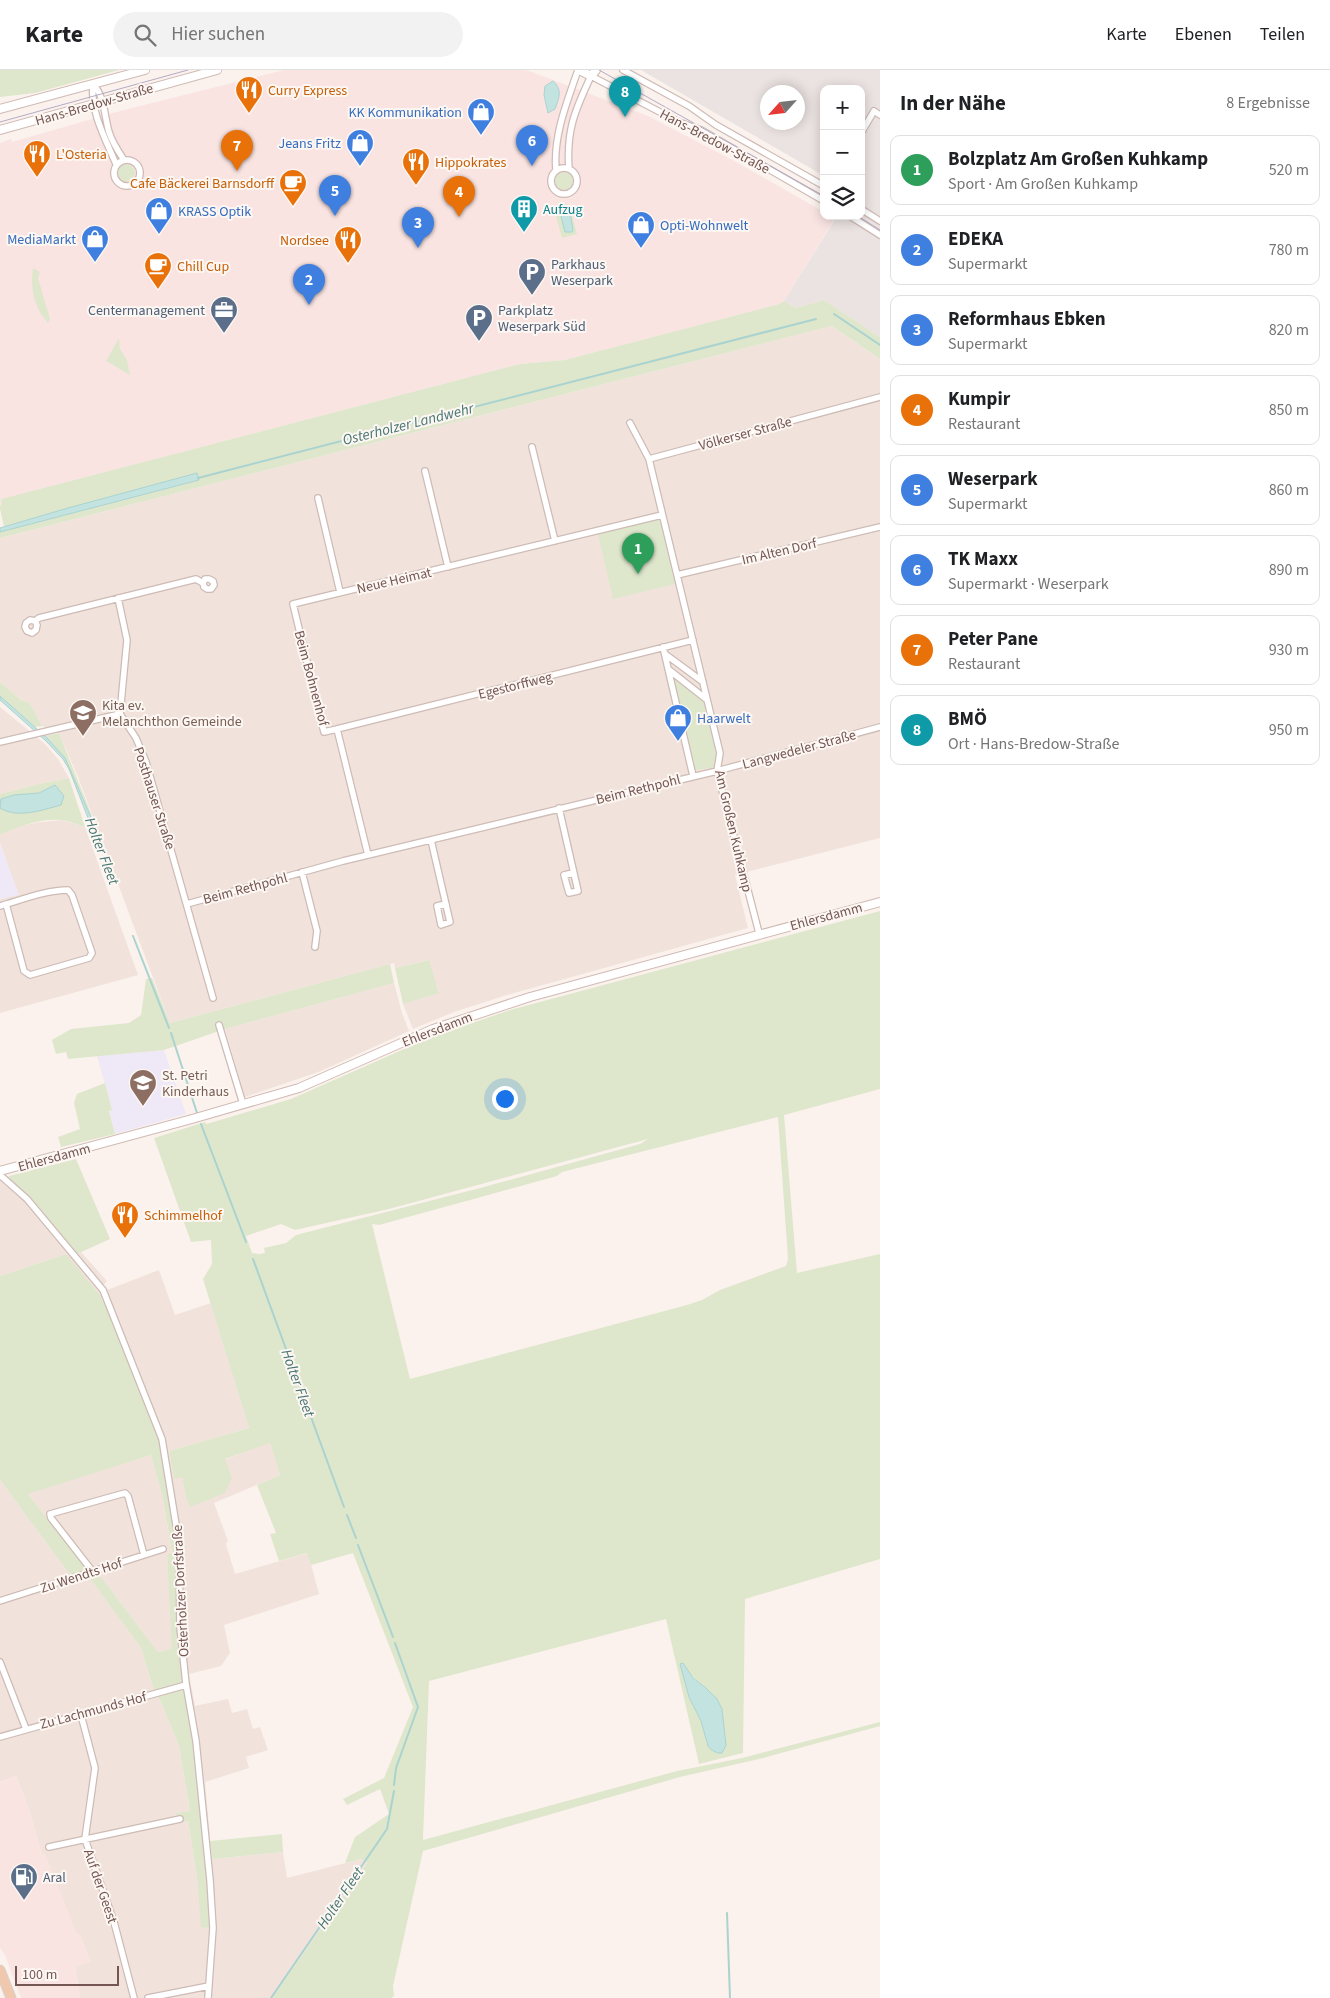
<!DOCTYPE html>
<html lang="de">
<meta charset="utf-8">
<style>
body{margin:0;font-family:"Source Sans 3",sans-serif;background:#f2f2f2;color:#202124}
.controls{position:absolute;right:15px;top:15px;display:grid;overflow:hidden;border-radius:10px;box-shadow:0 2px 12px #0003}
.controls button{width:45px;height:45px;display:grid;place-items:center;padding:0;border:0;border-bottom:1px solid #e0e0e0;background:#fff;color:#202124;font:25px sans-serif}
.compass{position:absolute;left:760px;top:15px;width:45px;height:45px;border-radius:50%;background:#fff;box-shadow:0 2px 12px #0003;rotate:243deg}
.scale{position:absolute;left:15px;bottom:12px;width:104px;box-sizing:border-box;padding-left:5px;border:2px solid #745652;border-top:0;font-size:14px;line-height:18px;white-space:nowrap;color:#745652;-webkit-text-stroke:4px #fdf7f3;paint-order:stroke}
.you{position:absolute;left:504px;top:1028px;width:18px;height:18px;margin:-12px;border:4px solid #fff;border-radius:50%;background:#1a73e8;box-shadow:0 0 0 8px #1a73e833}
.badge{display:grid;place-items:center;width:32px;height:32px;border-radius:50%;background:#d93025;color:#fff;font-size:16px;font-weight:700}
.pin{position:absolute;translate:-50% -41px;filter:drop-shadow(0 1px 2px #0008)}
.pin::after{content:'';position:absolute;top:26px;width:18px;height:15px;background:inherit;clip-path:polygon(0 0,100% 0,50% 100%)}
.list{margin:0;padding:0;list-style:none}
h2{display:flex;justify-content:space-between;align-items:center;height:65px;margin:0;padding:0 20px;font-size:21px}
h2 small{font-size:16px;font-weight:400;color:#757577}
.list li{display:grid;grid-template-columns:32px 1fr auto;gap:15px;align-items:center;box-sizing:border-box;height:70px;margin:0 10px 10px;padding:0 10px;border:1px solid #e0e0e0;border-radius:10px}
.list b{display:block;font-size:19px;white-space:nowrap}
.list p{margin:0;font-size:16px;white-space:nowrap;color:#757577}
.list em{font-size:16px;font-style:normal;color:#757577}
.icon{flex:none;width:28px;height:28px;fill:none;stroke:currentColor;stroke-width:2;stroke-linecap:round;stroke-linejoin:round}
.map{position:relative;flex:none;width:880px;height:1928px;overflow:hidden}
header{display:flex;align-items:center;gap:30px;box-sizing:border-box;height:70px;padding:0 25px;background:#fff;border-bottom:1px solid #e0e0e0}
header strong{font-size:24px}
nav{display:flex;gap:28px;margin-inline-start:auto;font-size:18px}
.search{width:350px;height:45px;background:#f2f2f2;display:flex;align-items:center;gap:12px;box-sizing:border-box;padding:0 18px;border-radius:28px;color:#757577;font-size:19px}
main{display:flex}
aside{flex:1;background:#fff}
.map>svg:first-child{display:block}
</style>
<header>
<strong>Karte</strong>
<div class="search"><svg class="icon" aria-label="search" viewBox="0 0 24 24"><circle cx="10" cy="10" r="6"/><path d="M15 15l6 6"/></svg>Hier suchen</div>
<nav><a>Karte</a><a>Ebenen</a><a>Teilen</a></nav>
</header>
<main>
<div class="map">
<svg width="880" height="1928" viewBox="0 0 880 1928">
<rect width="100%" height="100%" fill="#fbf2ed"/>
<path fill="#f1e3dc" d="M832 256 880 289V768L735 805 748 858 507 925 454 942 413 959 403 934 439 922 428 890 395 898 394 893 390 894 170 953 78 707 59 663 42 656 30 633 21 630 0 612V468Z
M0 637 44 673 58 689 69 708 39 714 0 724Z
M62 750 85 757 138 905 0 943V829L18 824 0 773V765L19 756 40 752Z
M394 913 402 943 409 961 321 1001 245 1027 225 959Z
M0 1100 28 1127 77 1184 81 1182 107 1211 103 1216 107 1220 159 1200 175 1245 211 1233 249 1358 169 1381 174 1408 182 1406 186 1428 190 1436 224 1390 270 1372 280 1405 214 1433 228 1471 226 1474 235 1504 308 1483 319 1524 224 1555 230 1583 221 1596 189 1604 195 1636 228 1629 232 1643 247 1639 253 1659 260 1657 268 1680 246 1687 249 1698 205 1712 212 1789 283 1782 287 1808 361 1789 367 1793 272 1928H80L75 1896 91 1891 77 1865 42 1785 29 1740 16 1706 0 1712V1410L73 1509 85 1505 88 1506 141 1578 154 1621 160 1630 179 1676 190 1741 176 1743 178 1753 188 1751 197 1807 201 1857 176 1527 166 1406 66 1184 0 1206Z
M151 1385 163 1429 172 1484 167 1485 173 1579 158 1582 98 1503 87 1499 27 1423Z"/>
<path fill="#f9e4e2" d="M284 0H525L532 2 648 46 736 92 824 142V146H831L835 148 784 231 779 234 565 290 520 294 1 429 2 436H0V73L11 69 12 72 124 40Z
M16 1706 29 1740 42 1785 45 1784 77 1864H80L91 1892 75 1896 80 1928H21L5 1885 0 1878V1712Z"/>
<path fill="#ebe3e1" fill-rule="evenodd" d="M641 0H880V267L824 230 796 238 784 231 837 146H861V19H824V106ZM768 22H798V52H768Z"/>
<path fill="#efe9f7" d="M0 774 19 825 0 829Z
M164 980 186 1044 115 1064 109 1040 112 1039 97 986Z"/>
<path fill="#dee7cc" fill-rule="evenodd" d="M0 0H119L35 23 0 27Z
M117 103a9 9 0 1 1 18 0a9 9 0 1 1-18 0Z
M555 111a9 9 0 1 1 18 0a9 9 0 1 1-18 0Z
M558 132 569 135 577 164 562 168 555 143Z
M33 198 40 202 38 208 50 249 48 253C34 238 30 218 33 198Z
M824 230 880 267V289L832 256 0 468V462L199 410 197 403 68 438 4 457 0 439V436L2 435 1 429 520 294 565 290 779 234 784 231 796 238Z
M119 268 120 279 127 290 130 305 106 291Z
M660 449 675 514 613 529 598 464Z
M673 607 703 630 715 677 716 687 714 697 697 700 694 697Z
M0 612 21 630 30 633 42 656 34 657 0 626Z
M59 663 92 746 89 745 65 688 45 666Z
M69 708 85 757C78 755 69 751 62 750 40 748 19 756 0 765V724L39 714Z
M880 841V1019L784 1045 797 1203 880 1184V1489L745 1529 743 1683 699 1694 666 1549 429 1611 423 1770 677 1701 742 1688 880 1652V1656L759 1689 680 1707 423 1781 393 1916 394 1926 391 1928H272L367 1793 361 1789 345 1793 355 1767 389 1744 380 1719 347 1735 343 1729 384 1708 413 1637 353 1483 311 1495 307 1483 279 1491 270 1464 276 1463 257 1415 280 1405 270 1373 225 1389 232 1408 225 1423 190 1437 186 1428 182 1407 174 1409 169 1381 249 1358 203 1209 212 1194 211 1170 191 1172 154 1068 205 1052 206 1054 210 1053 291 1029 429 968 510 940ZM778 1047 788 1189 786 1196 720 1220 702 1230 687 1235 410 1309 372 1154 379 1155 557 1106 562 1102ZM648 1069 640 1074 484 1117 296 1165 286 1173 264 1178 265 1183 259 1184 252 1183 246 1166 281 1154 295 1160 389 1139ZM683 1593C693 1613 707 1614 717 1630 724 1641 723 1656 726 1668L713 1680 710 1679 708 1676 701 1651 689 1627 681 1594Z
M429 890 439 923 403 934 395 898Z
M390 894 394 913 225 959 164 980 68 989 66 982 56 984 52 970 71 959 129 953 141 945 146 909 152 908 170 953Z
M105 1013 112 1040 109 1041 115 1064 61 1077 58 1067 80 1059 74 1033 77 1024Z
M76 1089 110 1169 77 1184 28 1127 8 1108 9 1106Z
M66 1184 99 1224 116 1257 157 1363 178 1481 176 1527 178 1563 194 1672 205 1781 210 1858 201 1857 197 1807 188 1751 177 1753 176 1743 190 1741 179 1676 160 1630 154 1621 141 1578 88 1506 85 1505 73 1509 0 1410V1206ZM151 1385 163 1429 172 1483 167 1485 172 1579 158 1582 98 1503 87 1499 28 1424Z
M282 1764 283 1782 212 1789 210 1771Z"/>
<path fill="#c3e3e0" stroke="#aad3d0" d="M553 11C563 20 559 28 555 39L548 43 544 25 545 16Z
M560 134 569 136 573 160 572 162H565L559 139Z
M197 403 199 410 0 462V458L68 438Z
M0 626 47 668 65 688 91 747 88 748 69 699 63 689 46 671 0 630Z
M55 715 64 726 61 735C42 740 18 749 0 738L1 729 14 725 39 723Z
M683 1593 693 1608 706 1618 717 1629 722 1639 726 1675 722 1683C718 1684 710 1680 708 1676L701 1651 689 1627 680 1594Z"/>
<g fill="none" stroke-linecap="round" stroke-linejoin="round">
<path stroke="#aad3d0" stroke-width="2" d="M834 244 880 275
M198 408 816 249
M133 866 169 958
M171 963 197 1043
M201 1054 246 1172
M253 1189 344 1437
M347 1445 356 1468
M358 1475 393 1567
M394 1715 396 1698 418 1637 395 1573
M727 1843 730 1928
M271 1928 387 1759 394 1721"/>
<defs>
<path id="street" d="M623 0 689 36 716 55 824 116
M93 14C90 42 106 70 116 94
M93 14C105 27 104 45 109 62 112 72 118 81 124 90
M861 63 874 41 880 45
M114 103a13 13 0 1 1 26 0a13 13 0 1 1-26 0Z
M551 111a13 13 0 1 1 26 0a13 13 0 1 1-26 0Z
M569 99C566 61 575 40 591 6L679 52 701 60 824 131
M556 100C553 66 567 32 578 0
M861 139 880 151
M850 146 880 165
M630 353 649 389 720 683 717 701 759 863
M532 377 555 471
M649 389 880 327
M425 401 448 497
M318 428 340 522
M677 505 880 457
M118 528 127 570 120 644 136 668 146 692 213 928
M35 551 30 550 26 553 25 557 27 561 32 563 36 560 37 555 35 551 39 548 196 509 203 513 205 509H209L213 511 214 515 211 519H207L204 517 203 513
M663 577 693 706
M665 584 703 612
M668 599 706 629
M337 659 693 570
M0 672 120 644
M559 738 578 821 569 823 564 805 573 803
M431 770 450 852 441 855 437 836 446 834
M368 785 337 659 324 662 293 534 662 445
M302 802 317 861 315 877
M187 834 343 791 717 701 880 657
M0 836C21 830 46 820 68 820L72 825 92 883 89 888 30 905 24 901 6 834
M219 955 243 1034
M0 1105 27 1129 103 1220 162 1369 179 1473 180 1557 186 1614 196 1671 210 1810 213 1858 208 1928
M93 1502 51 1448 50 1444 125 1423 128 1426 144 1485
M0 1531 163 1479
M0 1592 26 1659
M81 1645 95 1698 85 1769 114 1852 134 1928
M0 1667 186 1615
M49 1777 180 1749
M148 1928 209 1916"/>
<path id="secondary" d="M579 0 591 6 596 0
M0 39 145 0
M0 60 217 0
M0 1101 192 1049 299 1018 433 959 530 927 880 832"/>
<path id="primary" d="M0 1900 11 1928"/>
</defs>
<use href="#street" stroke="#cebbb6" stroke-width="8"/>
<use href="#secondary" stroke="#d1bab4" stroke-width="10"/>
<use href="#primary" stroke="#d8d0cf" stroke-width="11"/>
<use href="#street" stroke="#fff" stroke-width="5.5"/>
<use href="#secondary" stroke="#fff" stroke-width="8"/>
<use href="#primary" stroke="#f0c8ae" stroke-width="9"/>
<path stroke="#b3abc4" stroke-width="1" d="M599 0 824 126
M0 52 188 0
M858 146 880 160"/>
</g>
<defs>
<symbol id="restaurant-pin" viewBox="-11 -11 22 30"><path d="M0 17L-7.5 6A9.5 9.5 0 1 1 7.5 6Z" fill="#e8710a" stroke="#fdf7f3"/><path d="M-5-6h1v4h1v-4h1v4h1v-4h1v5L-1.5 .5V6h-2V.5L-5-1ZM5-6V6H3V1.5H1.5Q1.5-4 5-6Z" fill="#fff"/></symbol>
<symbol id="shop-pin" viewBox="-11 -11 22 30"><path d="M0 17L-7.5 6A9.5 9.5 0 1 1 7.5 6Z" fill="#3f7fe0" stroke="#fdf7f3"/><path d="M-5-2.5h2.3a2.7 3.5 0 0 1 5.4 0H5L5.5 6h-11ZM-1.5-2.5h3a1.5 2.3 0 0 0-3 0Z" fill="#fff"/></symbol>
<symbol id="cafe-pin" viewBox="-11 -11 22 30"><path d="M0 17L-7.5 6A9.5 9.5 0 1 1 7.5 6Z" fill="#e8710a" stroke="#fdf7f3"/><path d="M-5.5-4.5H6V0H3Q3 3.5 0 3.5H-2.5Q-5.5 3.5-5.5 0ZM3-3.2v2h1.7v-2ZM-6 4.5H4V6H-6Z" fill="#fff"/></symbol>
<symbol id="building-pin" viewBox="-11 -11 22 30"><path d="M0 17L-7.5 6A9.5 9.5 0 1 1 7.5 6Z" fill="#0f9aa8" stroke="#fdf7f3"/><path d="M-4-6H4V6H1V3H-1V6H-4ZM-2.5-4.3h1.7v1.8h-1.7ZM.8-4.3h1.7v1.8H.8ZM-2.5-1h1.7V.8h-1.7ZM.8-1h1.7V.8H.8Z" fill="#fff"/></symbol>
<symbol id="parking-pin" viewBox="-11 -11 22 30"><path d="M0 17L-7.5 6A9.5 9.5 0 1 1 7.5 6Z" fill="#5c6f8a" stroke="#fdf7f3"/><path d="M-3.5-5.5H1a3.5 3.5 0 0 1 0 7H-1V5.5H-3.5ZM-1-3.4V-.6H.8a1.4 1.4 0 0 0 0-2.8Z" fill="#fff"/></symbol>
<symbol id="office-pin" viewBox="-11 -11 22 30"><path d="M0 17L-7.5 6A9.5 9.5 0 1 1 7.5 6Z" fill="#5c6f8a" stroke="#fdf7f3"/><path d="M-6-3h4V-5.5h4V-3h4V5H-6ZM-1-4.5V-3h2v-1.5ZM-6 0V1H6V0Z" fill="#fff"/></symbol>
<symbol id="school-pin" viewBox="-11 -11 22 30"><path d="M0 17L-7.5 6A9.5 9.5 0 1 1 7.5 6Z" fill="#8d6e63" stroke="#fdf7f3"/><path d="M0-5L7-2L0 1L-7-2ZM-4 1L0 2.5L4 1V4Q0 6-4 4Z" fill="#fff"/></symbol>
<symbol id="fuel-pin" viewBox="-11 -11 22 30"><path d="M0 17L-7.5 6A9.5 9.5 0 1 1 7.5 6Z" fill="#5c6f8a" stroke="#fdf7f3"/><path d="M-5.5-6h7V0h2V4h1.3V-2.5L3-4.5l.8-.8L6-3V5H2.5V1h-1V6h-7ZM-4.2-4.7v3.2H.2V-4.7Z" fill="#fff"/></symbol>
</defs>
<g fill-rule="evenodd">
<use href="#restaurant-pin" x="233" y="4" width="32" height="43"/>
<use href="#shop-pin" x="465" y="26" width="32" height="43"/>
<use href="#shop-pin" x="344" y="57" width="32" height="43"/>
<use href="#restaurant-pin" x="21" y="68" width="32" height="43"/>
<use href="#restaurant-pin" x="400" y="76" width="32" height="43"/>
<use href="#cafe-pin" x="277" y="97" width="32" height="43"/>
<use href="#building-pin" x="508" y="123" width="32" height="43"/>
<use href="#shop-pin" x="143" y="125" width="32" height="43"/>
<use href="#shop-pin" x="625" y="139" width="32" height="43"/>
<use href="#shop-pin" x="79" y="153" width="32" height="43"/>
<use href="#restaurant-pin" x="332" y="154" width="32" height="43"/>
<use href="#cafe-pin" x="142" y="180" width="32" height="43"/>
<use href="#parking-pin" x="516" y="186" width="32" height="43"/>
<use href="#office-pin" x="208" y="224" width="32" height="43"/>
<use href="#parking-pin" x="463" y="232" width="32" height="43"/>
<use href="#school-pin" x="67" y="627" width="32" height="43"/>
<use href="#shop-pin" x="662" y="632" width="32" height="43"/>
<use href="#school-pin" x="127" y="997" width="32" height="43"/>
<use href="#restaurant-pin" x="109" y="1129" width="32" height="43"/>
<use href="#fuel-pin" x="8" y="1791" width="32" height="43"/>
</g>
<g text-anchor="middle" stroke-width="4" stroke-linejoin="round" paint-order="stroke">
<g font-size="14" fill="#c56008" stroke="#fdf7f3" text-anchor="start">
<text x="268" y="25">Curry Express</text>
<text x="56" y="89">L'Osteria</text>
<text x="435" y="97">Hippokrates</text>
<text x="274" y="118" text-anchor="end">Cafe Bäckerei Barnsdorff</text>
<text x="329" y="175" text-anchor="end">Nordsee</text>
<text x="177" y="201">Chill Cup</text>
<text x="144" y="1150">Schimmelhof</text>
</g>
<g font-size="14" fill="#745652" stroke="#fdf7f3">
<text transform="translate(94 34) rotate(-16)" y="5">Hans-Bredow-Straße</text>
<text transform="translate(715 71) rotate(28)" y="5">Hans-Bredow-Straße</text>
<text transform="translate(745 363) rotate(-15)" y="5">Völkerser Straße</text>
<text transform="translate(779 481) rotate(-13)" y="5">Im Alten Dorf</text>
<text transform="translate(394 510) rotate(-13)" y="5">Neue Heimat</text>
<text transform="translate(312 608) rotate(75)" y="5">Beim Bohnenhof</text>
<text transform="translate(515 615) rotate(-14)" y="5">Egestorffweg</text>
<text transform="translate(799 679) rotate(-15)" y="5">Langwedeler Straße</text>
<text transform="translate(638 719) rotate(-14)" y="5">Beim Rethpohl</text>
<text transform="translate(155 728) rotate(72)" y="5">Posthauser Straße</text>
<text transform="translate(734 761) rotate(77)" y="5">Am Großen Kuhkamp</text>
<text transform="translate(245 818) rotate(-15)" y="5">Beim Rethpohl</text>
<text transform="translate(826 846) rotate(-15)" y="5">Ehlersdamm</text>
<text transform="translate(437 959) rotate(-21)" y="5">Ehlersdamm</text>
<text transform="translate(54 1087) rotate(-15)" y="5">Ehlersdamm</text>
<text transform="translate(81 1505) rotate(-18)" y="5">Zu Wendts Hof</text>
<text transform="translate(180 1521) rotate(-93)" y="5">Osterholzer Dorfstraße</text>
<text transform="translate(93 1640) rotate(-15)" y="5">Zu Lachmunds Hof</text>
<text transform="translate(101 1816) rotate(71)" y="5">Auf der Geest</text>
</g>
<g font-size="14" fill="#366cbe" stroke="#fdf7f3" text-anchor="end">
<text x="462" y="47">KK Kommunikation</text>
<text x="341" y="78">Jeans Fritz</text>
<text x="178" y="146" text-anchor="start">KRASS Optik</text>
<text x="660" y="160" text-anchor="start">Opti-Wohnwelt</text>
<text x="76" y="174">MediaMarkt</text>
<text x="697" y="653" text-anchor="start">Haarwelt</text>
</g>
<g font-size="14" fill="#0d838f" stroke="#fdf7f3" text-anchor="start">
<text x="543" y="144">Aufzug</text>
</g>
<g font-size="14" fill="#4e5e75" stroke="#fdf7f3" text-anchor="start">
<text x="551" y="199">Parkhaus<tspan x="551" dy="16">Weserpark</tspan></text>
<text x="205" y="245" text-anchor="end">Centermanagement</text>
<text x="498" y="245">Parkplatz<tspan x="498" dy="16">Weserpark Süd</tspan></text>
<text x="43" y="1812">Aral</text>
</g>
<g font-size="14" fill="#785e54" stroke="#fdf7f3" text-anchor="start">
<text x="102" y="640">Kita ev.<tspan x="102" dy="16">Melanchthon Gemeinde</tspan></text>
<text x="162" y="1010">St. Petri<tspan x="162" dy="16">Kinderhaus</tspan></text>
</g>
<g font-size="15" font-style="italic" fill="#477672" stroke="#fdf7f3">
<text transform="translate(408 354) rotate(-14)" y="5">Osterholzer Landwehr</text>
<text transform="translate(102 781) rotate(69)" y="5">Holter Fleet</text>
<text transform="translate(298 1313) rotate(70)" y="5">Holter Fleet</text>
<text transform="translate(340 1828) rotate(-56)" y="5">Holter Fleet</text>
</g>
</g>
</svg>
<div class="controls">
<button>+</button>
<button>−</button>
<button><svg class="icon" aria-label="layers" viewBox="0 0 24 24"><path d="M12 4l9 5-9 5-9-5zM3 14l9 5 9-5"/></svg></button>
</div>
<svg class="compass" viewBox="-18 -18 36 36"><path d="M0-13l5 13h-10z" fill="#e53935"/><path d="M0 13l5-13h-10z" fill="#757577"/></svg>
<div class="scale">100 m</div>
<div class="you"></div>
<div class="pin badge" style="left:638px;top:504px;background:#2e9e5b">1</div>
<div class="pin badge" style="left:309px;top:235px;background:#3f7fe0">2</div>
<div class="pin badge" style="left:418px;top:178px;background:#3f7fe0">3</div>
<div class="pin badge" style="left:459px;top:147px;background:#e8710a">4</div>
<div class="pin badge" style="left:335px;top:146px;background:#3f7fe0">5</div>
<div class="pin badge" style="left:532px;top:96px;background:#3f7fe0">6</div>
<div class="pin badge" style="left:237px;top:101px;background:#e8710a">7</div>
<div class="pin badge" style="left:625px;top:47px;background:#0f9aa8">8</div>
</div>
<aside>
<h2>In der Nähe<small>8 Ergebnisse</small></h2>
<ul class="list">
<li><span class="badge" style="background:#2e9e5b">1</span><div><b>Bolzplatz Am Großen Kuhkamp</b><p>Sport · Am Großen Kuhkamp</p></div><em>520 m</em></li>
<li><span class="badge" style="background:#3f7fe0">2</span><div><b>EDEKA</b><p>Supermarkt</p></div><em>780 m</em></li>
<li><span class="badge" style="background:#3f7fe0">3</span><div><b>Reformhaus Ebken</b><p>Supermarkt</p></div><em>820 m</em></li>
<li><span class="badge" style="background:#e8710a">4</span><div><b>Kumpir</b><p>Restaurant</p></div><em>850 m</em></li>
<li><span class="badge" style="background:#3f7fe0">5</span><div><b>Weserpark</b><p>Supermarkt</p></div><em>860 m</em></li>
<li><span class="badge" style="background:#3f7fe0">6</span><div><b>TK Maxx</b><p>Supermarkt · Weserpark</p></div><em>890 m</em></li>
<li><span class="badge" style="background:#e8710a">7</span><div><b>Peter Pane</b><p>Restaurant</p></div><em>930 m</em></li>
<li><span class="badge" style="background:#0f9aa8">8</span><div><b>BMÖ</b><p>Ort · Hans-Bredow-Straße</p></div><em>950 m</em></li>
</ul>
</aside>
</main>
